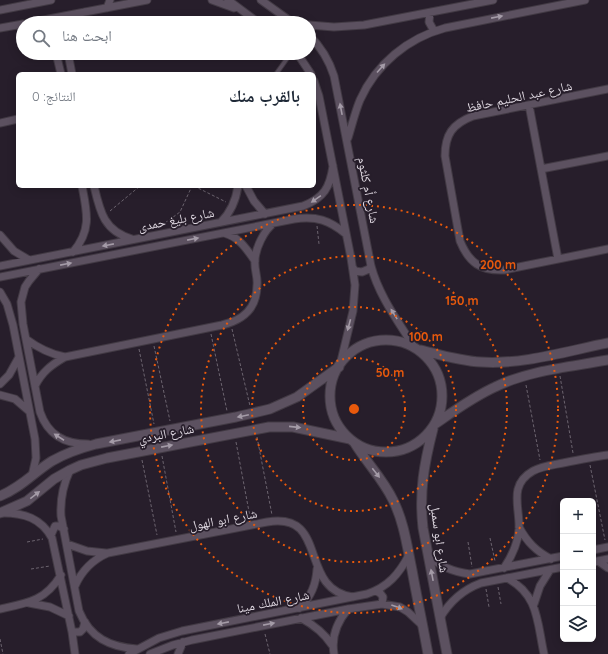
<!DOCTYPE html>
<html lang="ar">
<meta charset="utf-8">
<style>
body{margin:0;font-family:Quicksand,"Noto Naskh Arabic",sans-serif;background:#f2f2f3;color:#1f2937;direction:rtl}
.controls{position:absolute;right:12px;bottom:12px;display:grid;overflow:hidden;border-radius:6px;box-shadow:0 2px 10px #0003}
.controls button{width:36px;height:36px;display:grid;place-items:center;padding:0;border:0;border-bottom:1px solid #e0e1e3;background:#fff;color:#1f2937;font:20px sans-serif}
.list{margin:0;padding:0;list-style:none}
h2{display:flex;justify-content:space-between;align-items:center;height:52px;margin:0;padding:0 16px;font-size:17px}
h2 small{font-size:13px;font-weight:400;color:#747a83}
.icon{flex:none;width:22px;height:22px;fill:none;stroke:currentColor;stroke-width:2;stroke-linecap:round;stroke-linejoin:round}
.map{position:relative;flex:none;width:608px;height:654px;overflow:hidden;direction:ltr}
.search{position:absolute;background:#fff;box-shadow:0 2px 10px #0003;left:16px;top:16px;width:300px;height:44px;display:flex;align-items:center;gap:10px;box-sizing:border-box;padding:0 14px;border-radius:22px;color:#747a83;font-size:15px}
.panel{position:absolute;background:#fff;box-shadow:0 2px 10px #0003;left:16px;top:72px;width:300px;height:116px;border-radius:6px;direction:rtl}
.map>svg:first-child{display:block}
</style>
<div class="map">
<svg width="608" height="654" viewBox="0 0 608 654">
<rect width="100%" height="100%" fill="#271e2b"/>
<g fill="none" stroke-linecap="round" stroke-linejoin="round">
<defs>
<path id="service" d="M276 74 291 53"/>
<path id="minor" d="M212 0 234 8
M228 0 259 23
M261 0 293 23
M107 8 110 0
M0 10 51 0
M430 13 429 22 434 31
M28 23 147 0
M76 23 85 12
M309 25 334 27 364 25 493 0
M0 28 23 24
M309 35C321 47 329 60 334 76L371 266C379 296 398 321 414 347
M56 53 61 74
M68 53 72 74
M297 53 311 74
M314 81 319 96 351 258 355 285 353 311 340 365
M608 89 473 116C452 124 445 135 445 156L460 241C469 263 481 271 504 270L608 249
M529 105 558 259
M0 123 18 119
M348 138C352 125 355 112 360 100 376 64 408 38 445 28L585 0
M541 169 608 156
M94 186C100 212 104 231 132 239
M246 186 254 201 265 214
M221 222C231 212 236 200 238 186
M224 233C239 237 246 248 255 261
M0 235 14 251 29 260
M73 252C92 230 87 212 82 186
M0 266 303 206C324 198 330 187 333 166
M353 268 355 271 362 272 369 269 371 266
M39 269 29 281 25 287 21 302 23 324 40 412C48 435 64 444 88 444
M0 277 294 219C317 216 329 220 346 234
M0 292 7 304 13 325 35 439 36 458 32 476
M26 339C38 348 50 354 65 357
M0 384 9 375 19 357
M35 386C42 372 51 365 65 357L222 325C243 320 257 309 257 285 258 277 254 269 255 261 255 249 264 230 274 223
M0 395 15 399 29 411
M70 470C63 485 60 499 61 516L79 611C90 638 110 647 137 649
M3 513C24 513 41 518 52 538L72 632 75 654
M519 527C527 542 536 551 551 559
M51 535 55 526H59L64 529
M67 544 87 551 106 553
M593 550 608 547
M428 555C440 567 453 572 470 574L563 556
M598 561 608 568
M593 562 608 559
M504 568C512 556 518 543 519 529 520 507 508 485 533 471 542 466 553 465 563 463 578 460 593 457 608 455
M507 578C539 595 537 622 544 654
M75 586C82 570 92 560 108 553L267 522C330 511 297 589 353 597
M376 591 380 593 383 597 382 604
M29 603 50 607 69 616
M534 604 540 586 550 570
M300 608C311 596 316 585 317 569
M0 609C28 603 45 601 61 575
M301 618C314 625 324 633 332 645
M440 618C450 601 462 590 481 583L563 567
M72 632H80L83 629 85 622
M129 654 159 638 182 631 367 594C388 587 399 574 409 555
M150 654 173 645 192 640 348 609 382 604 400 607 408 612 423 626
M178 654 183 642
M334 654C331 637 337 622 348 609"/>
<path id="tertiary" d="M330 396a56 56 0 1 1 112 0a56 56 0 1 1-112 0Z
M421 350C441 355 460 361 481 362 522 365 567 351 608 343
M435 424C454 411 473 397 495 387 530 370 570 367 608 360
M433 429C424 464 419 492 423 528L447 654
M354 442C366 462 383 479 393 500 404 522 407 546 412 570 417 598 423 626 428 654
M0 496C22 487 33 473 52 461 66 453 81 448 96 444L236 417 270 409 297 397 339 367
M0 513 27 501 54 479 70 470 81 465 107 458 269 427H293L350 439"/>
</defs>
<use href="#service" stroke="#423a44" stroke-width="5.5"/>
<use href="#minor" stroke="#423a44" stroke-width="9"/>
<use href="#tertiary" stroke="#423a44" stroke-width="11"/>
<path stroke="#6c646f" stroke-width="1" stroke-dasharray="3 2" stroke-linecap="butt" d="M194 186 226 202
M110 211 140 186
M161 226 180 212 192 186
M317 226 319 244
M232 329 250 406
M211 334 227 411
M154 346 170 421
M139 349 154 424
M560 376 573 453
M526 385 540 460
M257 437 272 515
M236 442 250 517
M162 456 176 532
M142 460 157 535
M590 465 605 540
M490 538 495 561
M27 542 43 539
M468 542 472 567
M31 569 50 566
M498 587 501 604
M486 589 489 607
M265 634 270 654
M0 639 3 654"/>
<use href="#service" stroke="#5c5160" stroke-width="3.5"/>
<use href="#minor" stroke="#5c5160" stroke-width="7"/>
<use href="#tertiary" stroke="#5c5160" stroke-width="9"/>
</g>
<defs><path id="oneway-solid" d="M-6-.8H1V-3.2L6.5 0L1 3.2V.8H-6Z"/></defs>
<g fill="#a49ba7">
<use href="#oneway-solid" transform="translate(497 17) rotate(-11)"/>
<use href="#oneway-solid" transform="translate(381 68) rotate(-48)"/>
<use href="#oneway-solid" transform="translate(341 109) rotate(-101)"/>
<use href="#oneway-solid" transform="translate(316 199) rotate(145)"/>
<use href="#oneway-solid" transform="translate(193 239) rotate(-11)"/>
<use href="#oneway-solid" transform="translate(108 245) rotate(169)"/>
<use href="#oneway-solid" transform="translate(66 264) rotate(-11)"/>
<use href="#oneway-solid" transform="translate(394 314) rotate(-122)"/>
<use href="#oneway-solid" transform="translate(349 325) rotate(105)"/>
<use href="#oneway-solid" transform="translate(243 416) rotate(168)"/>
<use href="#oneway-solid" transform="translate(295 427) rotate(6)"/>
<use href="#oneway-solid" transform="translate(59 437) rotate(-147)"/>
<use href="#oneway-solid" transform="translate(115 441) rotate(169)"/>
<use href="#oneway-solid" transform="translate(167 446) rotate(-11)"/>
<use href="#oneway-solid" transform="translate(376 473) rotate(52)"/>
<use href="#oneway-solid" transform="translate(35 495) rotate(-38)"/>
<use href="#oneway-solid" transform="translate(432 575) rotate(-101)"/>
<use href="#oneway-solid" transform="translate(397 607) rotate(20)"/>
<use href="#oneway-solid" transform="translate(223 623) rotate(169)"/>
<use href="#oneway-solid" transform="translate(269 624) rotate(-11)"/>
</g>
<g fill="none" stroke="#e8590c" stroke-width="2" stroke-dasharray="2 4">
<circle cx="354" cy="409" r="51"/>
<circle cx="354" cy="409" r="102"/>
<circle cx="354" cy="409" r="153"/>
<circle cx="354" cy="409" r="204"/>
</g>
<g text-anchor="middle" stroke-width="3.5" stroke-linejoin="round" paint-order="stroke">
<g font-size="13" fill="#dfd8e1" stroke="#271e2b">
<text transform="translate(519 96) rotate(-12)" y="5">شارع عبد الحليم حافظ</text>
<text transform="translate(369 190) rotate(79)" y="5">شارع أم كلثوم</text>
<text transform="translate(176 219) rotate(-11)" y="5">شارع بليغ حمدى</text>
<text transform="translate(166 433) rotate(-11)" y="5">شارع البردي</text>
<text transform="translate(223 519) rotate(-11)" y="5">شارع ابو الهول</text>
<text transform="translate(440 538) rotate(82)" y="5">شارع ابو سمبل</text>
<text transform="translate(273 601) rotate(-11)" y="5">شارع الملك مينا</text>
</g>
</g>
<circle cx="354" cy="409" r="6" fill="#e8590c" stroke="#271e2b" stroke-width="2"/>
<g font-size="12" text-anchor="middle" font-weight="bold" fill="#e8590c" stroke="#271e2b" stroke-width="3.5" stroke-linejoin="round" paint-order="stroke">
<text x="498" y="269">200 m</text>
<text x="462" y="305">150 m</text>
<text x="426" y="341">100 m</text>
<text x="390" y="377">50 m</text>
</g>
</svg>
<div class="controls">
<button>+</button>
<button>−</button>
<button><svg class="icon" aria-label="locate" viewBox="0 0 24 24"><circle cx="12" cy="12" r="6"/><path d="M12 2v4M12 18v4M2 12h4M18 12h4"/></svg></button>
<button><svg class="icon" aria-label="layers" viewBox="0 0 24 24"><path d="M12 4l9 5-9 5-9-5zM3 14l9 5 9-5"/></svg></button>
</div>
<div class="search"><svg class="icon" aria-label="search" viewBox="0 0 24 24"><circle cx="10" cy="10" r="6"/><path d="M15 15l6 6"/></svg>ابحث هنا</div>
<section class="panel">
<h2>بالقرب منك<small>النتائج: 0</small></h2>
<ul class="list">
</ul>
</section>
</div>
